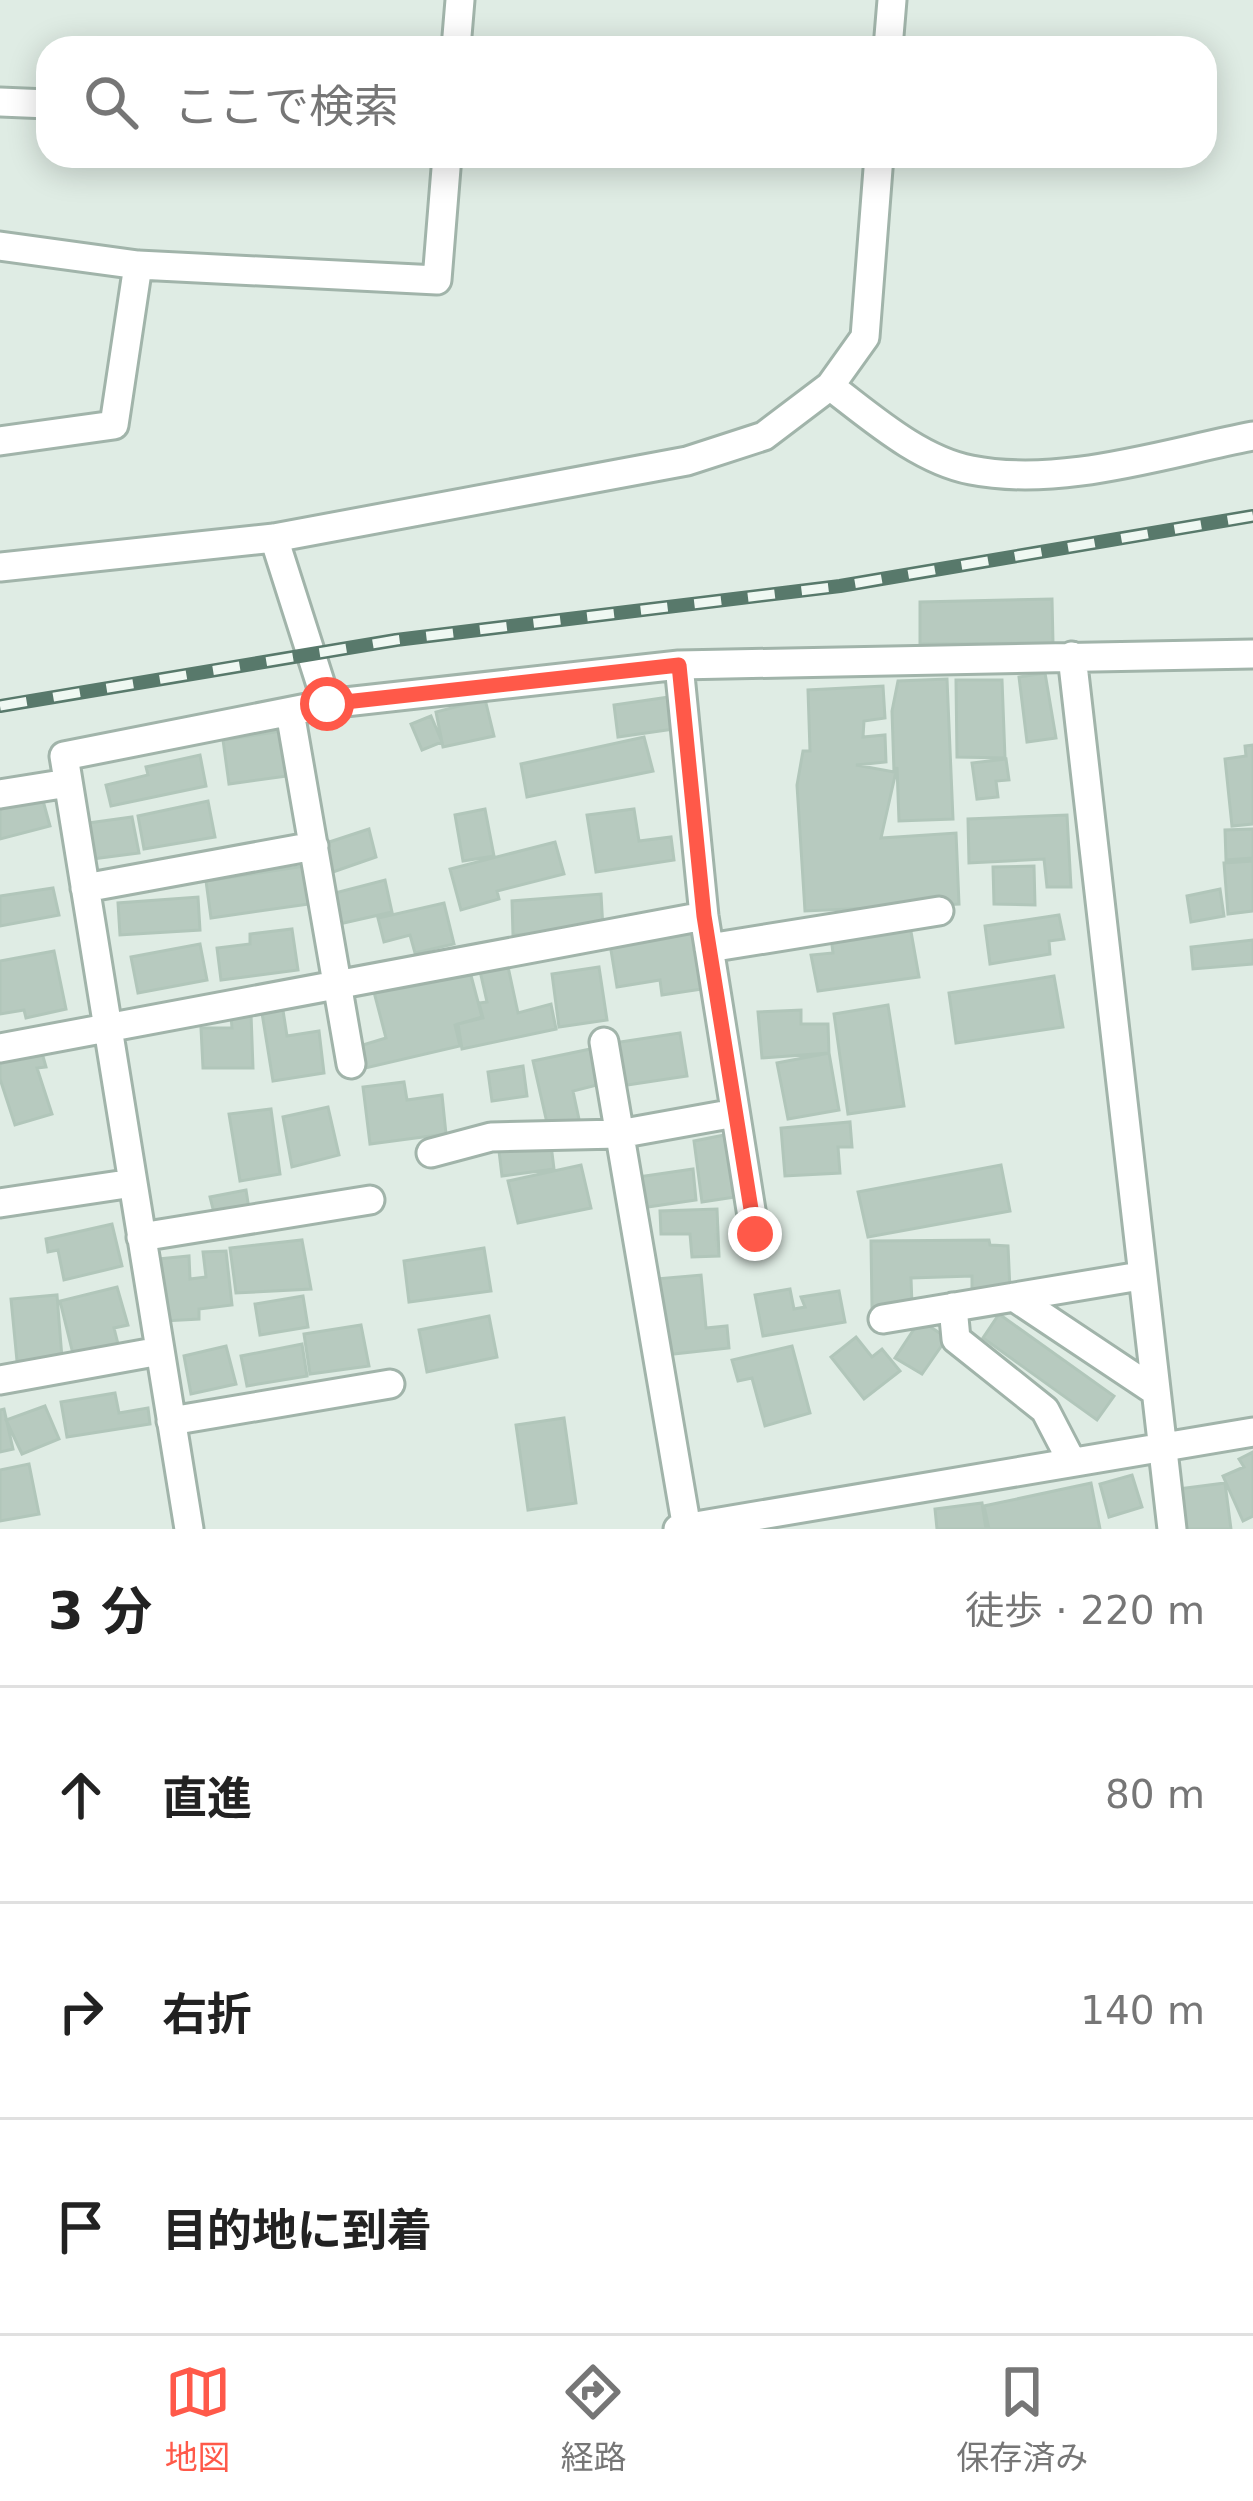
<!DOCTYPE html>
<html lang="ja">
<meta charset="utf-8">
<style>
body{margin:0;font-family:"DejaVu Sans","Noto Sans JP",sans-serif;background:#f2f2f2;color:#222}
.stop{position:absolute;width:36px;height:36px;margin:-27px;border:9px solid #ff5949;border-radius:50%;background:#fff}
.stop.end{background:#ff5949;border-color:#fff;box-shadow:0 3px 12px #0008}
.list{margin:0;padding:0;list-style:none}
h2{display:flex;justify-content:space-between;align-items:center;height:156px;margin:0;padding:0 48px;font-size:51px}
h2 small{font-size:39px;font-weight:400;color:#767676}
.list li{display:grid;grid-template-columns:78px 1fr auto;gap:36px;align-items:center;box-sizing:border-box;height:216px;padding:0 48px;border-top:3px solid #e0e0e0}
.list b{display:block;font-size:45px;white-space:nowrap}
.list em{font-size:39px;font-style:normal;color:#767676}
.icon{flex:none;width:66px;height:66px;fill:none;stroke:currentColor;stroke-width:2;stroke-linecap:round;stroke-linejoin:round}
.map{position:relative;flex:none;width:1253px;height:1529px;overflow:hidden}
.search{position:absolute;background:#fff;box-shadow:0 6px 30px #0003;left:36px;right:36px;top:36px;height:132px;display:flex;align-items:center;gap:30px;box-sizing:border-box;padding:0 42px;border-radius:36px;color:#767676;font-size:45px}
.sheet{height:804px;background:#fff}
nav{display:flex;justify-content:space-around;align-items:center;box-sizing:border-box;height:168px;border-top:3px solid #e0e0e0;background:#fff;font-size:33px;color:#767676}
nav a{display:grid;justify-items:center;gap:6px}
nav .on{color:#ff5949}
.map>svg:first-child{display:block}
</style>
<div class="map">
<svg width="1253" height="1529" viewBox="0 0 1253 1529">
<rect width="100%" height="100%" fill="#dfece4"/>
<path fill="#b7cabf" stroke="#b1c6ba" stroke-width="3" d="M1052 599 1053 643 920 644V602Z
M1045 673 1056 738 1027 742 1019 677Z
M947 679 953 819 899 821 897 767 881 838 956 833 959 904 805 911 797 785 803 751H810L808 690 883 686 885 718 864 721 863 737 885 735 886 762 856 765 894 772 892 711 898 681Z
M956 680H1002L1005 758 957 757Z
M669 697 674 729 618 737 614 705Z
M485 699 494 736 443 747 436 712Z
M431 716 442 742 422 750 411 724Z
M281 731 287 776 229 784 223 740Z
M644 737 653 771 527 797 521 764Z
M1253 745V824L1232 826 1225 759 1246 756 1245 746Z
M200 755 206 786 111 806 106 785 148 775 146 767Z
M1006 759 1009 780 996 781 998 797 977 799 972 763Z
M42 797 50 826 0 839V807Z
M208 801 215 837 144 849 138 816Z
M485 809 494 856 463 861 455 815Z
M634 809 639 841 671 837 674 860 596 872 587 815Z
M1067 815 1071 887H1047L1044 859 969 863 968 819Z
M132 817 139 853 92 859 88 823Z
M369 829 376 857 327 874 317 846Z
M1253 829V858L1226 860 1225 830Z
M555 842 564 874 497 891 499 899 461 910 450 869Z
M1253 861V911L1228 914 1224 863Z
M311 865 316 903 211 918 206 881Z
M1034 866 1035 905 994 904 993 867Z
M385 880 392 912 335 925 327 895Z
M53 888 59 915 0 926V896Z
M1220 889 1224 916 1191 922 1187 896Z
M601 894 603 929 513 935 512 901Z
M198 897 200 930 120 935 118 903Z
M444 903 454 944 415 953 410 935 384 942 378 918Z
M1059 915 1064 939 1049 941 1050 954 990 964 985 926Z
M910 926 919 977 818 991 811 955 833 953 831 937Z
M292 929 298 970 221 980 217 948 250 944V934Z
M692 932 702 989 662 995 660 980 617 987 610 944Z
M1253 940V964L1193 969 1191 947Z
M200 944 207 980 138 993 131 957Z
M54 951 66 1009 26 1018 24 1010 0 1014V961Z
M507 962 518 1013 551 1004 556 1029 462 1049 458 1024 483 1018 479 1003 487 1002 480 971Z
M599 967 607 1020 559 1027 552 974Z
M469 968 482 1017 455 1025 460 1046 361 1069 353 1048 386 1038 374 992Z
M1054 976 1063 1027 956 1043 949 993Z
M282 1004 287 1036 319 1031 324 1073 273 1081 261 1007Z
M888 1005 904 1106 848 1114 834 1014Z
M801 1010V1024H828L829 1053 762 1058 758 1012Z
M251 1014 253 1068H203L201 1028H232L231 1016Z
M680 1033 687 1076 614 1087 607 1044Z
M40 1046 46 1067 37 1068 52 1114 15 1125 0 1079V1059Z
M595 1048 605 1083 573 1091 580 1124 549 1132 533 1061Z
M829 1053 839 1110 788 1119 777 1063Z
M523 1066 527 1096 492 1101 488 1072Z
M404 1082 407 1100 442 1095 446 1134 370 1144 363 1087Z
M328 1107 339 1155 292 1167 283 1117Z
M271 1109 280 1174 240 1181 229 1114Z
M850 1122 852 1147H838L840 1173 785 1176 781 1128Z
M724 1135 735 1197 702 1202 694 1141Z
M551 1145 554 1169 502 1176 499 1151Z
M581 1165 591 1208 518 1223 508 1181Z
M1001 1165 1010 1211 868 1237 858 1192Z
M693 1169 696 1200 641 1208 638 1177Z
M246 1190 249 1209 215 1217 210 1197Z
M717 1209 719 1256 692 1257 690 1234H661L660 1211Z
M112 1224 122 1266 64 1280 58 1250 48 1252 46 1239Z
M302 1240 311 1289 236 1293 230 1248Z
M989 1240 990 1245 1008 1246 1010 1290H972V1276L911 1278 912 1305 872 1307 871 1241Z
M484 1248 491 1291 409 1302 404 1261Z
M226 1251 232 1305 199 1309V1319L164 1321 157 1259 189 1256 190 1279 206 1277 203 1252Z
M701 1275 706 1328 727 1326 729 1348 664 1355 655 1279Z
M117 1287 128 1325 114 1328 119 1348 74 1358 60 1301Z
M790 1289 794 1309 805 1307 801 1297 839 1291 845 1322 763 1336 755 1295Z
M57 1295 62 1358 17 1361 11 1299Z
M303 1296 308 1327 260 1335 255 1304Z
M999 1314 1114 1396 1097 1420 983 1338Z
M489 1316 497 1357 427 1372 419 1330Z
M920 1320 947 1338 922 1374 895 1358Z
M361 1325 369 1366 310 1374 304 1334Z
M856 1337 872 1357 882 1349 900 1371 864 1399 831 1357Z
M302 1344 307 1376 247 1386 241 1356Z
M226 1346 236 1384 191 1394 184 1356Z
M792 1346 810 1413 765 1426 752 1378 738 1381 732 1360Z
M115 1393 119 1413 148 1408 150 1424 67 1437 61 1402Z
M45 1406 59 1439 22 1454 6 1420Z
M4 1409 13 1449 0 1452V1410Z
M564 1418 576 1503 528 1510 516 1425Z
M1253 1452V1516L1243 1521 1223 1476 1244 1467 1239 1459Z
M29 1464 39 1514 0 1521V1470Z
M1132 1475 1142 1507 1109 1517 1100 1484Z
M1091 1483 1100 1529H989L984 1506Z
M1225 1483 1231 1529H1184L1178 1489Z
M982 1503 986 1529H937L935 1509Z"/>
<g fill="none" stroke-linecap="round" stroke-linejoin="round">
<defs>
<path id="minor" d="M456 48 460 0
M888 48 892 0
M0 102 48 104
M0 246 138 265 437 280 447 156
M830 386C871 417 919 460 971 470 1061 488 1165 453 1253 436
M0 441 114 425 138 265
M274 538 327 704
M0 567 274 538 687 461 764 436 830 386 865 337 879 156
M1072 656 1172 1529
M679 665 704 916 755 1235
M290 712 351 1064
M0 794 68 783
M85 888 314 846
M709 948 939 911
M604 1042 687 1529
M0 1048 704 916
M431 1153 491 1137 619 1134 735 1113
M0 1203 133 1183
M141 1237 370 1200
M1014 1297 1152 1389
M953 1307 956 1339 1045 1410 1072 1462
M883 1319 1140 1276
M0 1380 160 1351
M171 1421 390 1384
M189 1529 64 756 327 704 679 665 1253 654
M678 1529 1253 1432"/>
</defs>
<use href="#minor" stroke="#a1b4aa" stroke-width="33"/>
<use href="#minor" stroke="#fff" stroke-width="27"/>
<defs>
<path id="rail" d="M0 706 396 640 840 586 1253 516"/>
</defs>
<use href="#rail" stroke="#58796b" stroke-width="14"/>
<use href="#rail" stroke="#eff8f2" stroke-width="9" stroke-dasharray="27" stroke-linecap="butt"/>
</g>
<g fill="none" stroke-linecap="round" stroke-linejoin="round">
<path stroke="#ff5949" stroke-width="15" d="M327 704 679 665 704 916 755 1234"/>
</g>
</svg>
<div class="stop" style="left:327px;top:704px"></div>
<div class="stop end" style="left:755px;top:1234px"></div>
<div class="search"><svg class="icon" aria-label="search" viewBox="0 0 24 24"><circle cx="10" cy="10" r="6"/><path d="M15 15l6 6"/></svg>ここで検索</div>
</div>
<section class="sheet">
<h2>3 分<small>徒歩 · 220 m</small></h2>
<ul class="list">
<li><svg class="icon" aria-label="ahead" viewBox="0 0 24 24"><path d="M12 20V5M6 11l6-6 6 6"/></svg><div><b>直進</b></div><em>80 m</em></li>
<li><svg class="icon" aria-label="right" viewBox="0 0 24 24"><path d="M7 20v-9h11M14 6l5 5-5 5"/></svg><div><b>右折</b></div><em>140 m</em></li>
<li><svg class="icon" aria-label="arrive" viewBox="0 0 24 24"><path d="M6 21V4h12l-3 4 3 4H6"/></svg><div><b>目的地に到着</b></div></li>
</ul>
</section>
<nav>
<a class="on"><svg class="icon" aria-label="map" viewBox="0 0 24 24"><path d="M3 6l6-2 6 2 6-2v14l-6 2-6-2-6 2zM9 4v14M15 6v14"/></svg>地図</a>
<a><svg class="icon" aria-label="directions" viewBox="0 0 24 24"><path d="M12 3l9 9-9 9-9-9zM9 14v-3h6M13 9l2 2-2 2"/></svg>経路</a>
<a><svg class="icon" aria-label="saved" viewBox="0 0 24 24"><path d="M7 4h10v16l-5-4-5 4z"/></svg>保存済み</a>
</nav>
